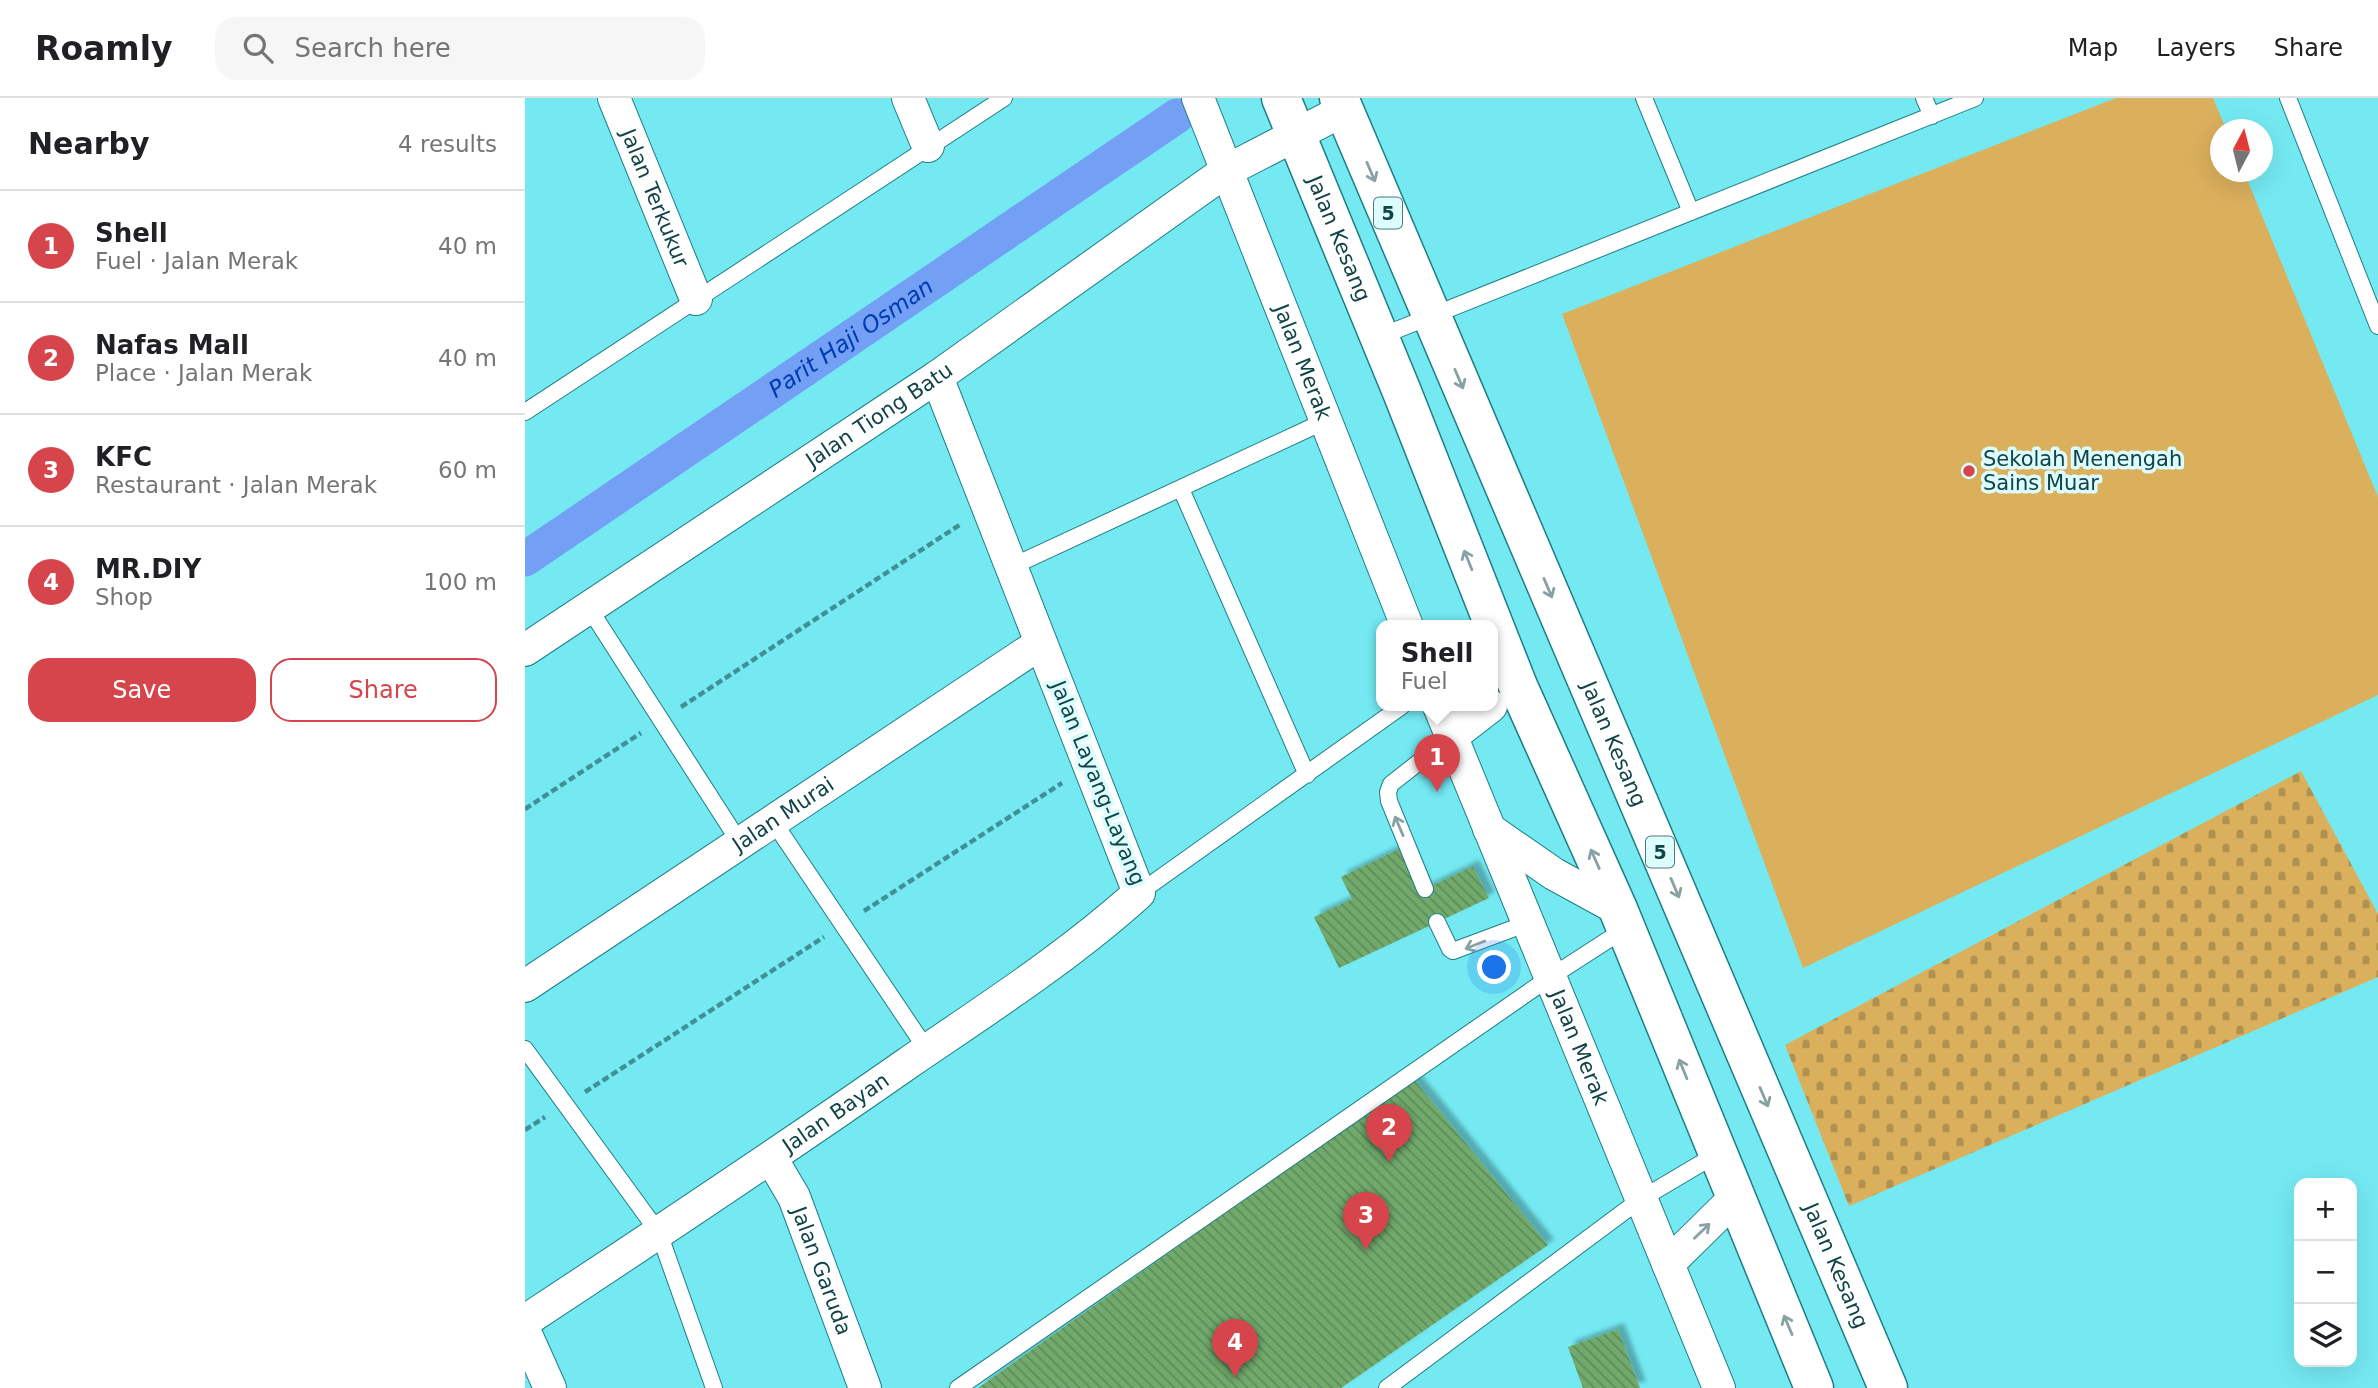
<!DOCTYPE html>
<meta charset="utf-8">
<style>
body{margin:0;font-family:"DejaVu Sans",sans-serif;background:#f6f6f6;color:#202124}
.controls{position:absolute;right:21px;bottom:21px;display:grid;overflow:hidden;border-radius:14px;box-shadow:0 7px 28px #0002}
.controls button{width:63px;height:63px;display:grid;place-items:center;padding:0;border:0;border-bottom:2px solid #e0e0e0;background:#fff;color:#202124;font:35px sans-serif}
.compass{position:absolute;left:1685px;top:21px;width:63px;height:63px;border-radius:50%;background:#fff;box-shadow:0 7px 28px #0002;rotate:7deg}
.you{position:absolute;left:970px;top:870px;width:24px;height:24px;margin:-18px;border:5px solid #fff;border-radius:50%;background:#1a73e8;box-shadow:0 0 0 10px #1a73e833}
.badge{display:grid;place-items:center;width:46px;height:46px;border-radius:50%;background:#d5454b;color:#fff;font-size:23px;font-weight:700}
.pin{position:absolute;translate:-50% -58px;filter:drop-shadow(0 2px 4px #0008)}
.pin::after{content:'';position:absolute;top:37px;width:24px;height:21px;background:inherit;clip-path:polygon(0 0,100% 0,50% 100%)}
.popup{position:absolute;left:851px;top:522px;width:122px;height:91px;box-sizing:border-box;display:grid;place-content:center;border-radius:14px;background:#fff;filter:drop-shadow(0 2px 5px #0005);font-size:23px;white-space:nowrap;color:#757577}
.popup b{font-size:26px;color:#202124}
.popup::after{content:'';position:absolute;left:50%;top:100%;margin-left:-14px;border:14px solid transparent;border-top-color:#fff}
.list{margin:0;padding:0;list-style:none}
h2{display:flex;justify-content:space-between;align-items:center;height:91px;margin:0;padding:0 28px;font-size:30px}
h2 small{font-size:23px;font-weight:400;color:#757577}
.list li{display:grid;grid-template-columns:46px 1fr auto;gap:21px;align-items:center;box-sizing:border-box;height:112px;padding:0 28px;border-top:2px solid #e0e0e0}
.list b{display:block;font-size:26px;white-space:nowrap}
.list p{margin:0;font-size:23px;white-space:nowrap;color:#757577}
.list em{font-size:23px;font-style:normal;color:#757577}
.actions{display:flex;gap:14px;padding:21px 28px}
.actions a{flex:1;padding:16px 0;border:2px solid #d5454b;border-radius:21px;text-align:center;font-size:24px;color:#d5454b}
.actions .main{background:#d5454b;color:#fff}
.icon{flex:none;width:38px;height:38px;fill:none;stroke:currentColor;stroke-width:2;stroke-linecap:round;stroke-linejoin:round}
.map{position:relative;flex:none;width:1853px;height:1290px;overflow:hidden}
header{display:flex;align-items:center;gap:42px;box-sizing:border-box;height:98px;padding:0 35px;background:#fff;border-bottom:2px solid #e0e0e0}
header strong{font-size:33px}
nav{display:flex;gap:38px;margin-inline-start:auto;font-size:24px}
.search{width:490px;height:63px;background:#f6f6f6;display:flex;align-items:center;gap:18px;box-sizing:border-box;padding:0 24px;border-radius:21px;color:#757577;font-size:26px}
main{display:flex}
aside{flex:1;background:#fff}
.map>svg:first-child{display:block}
</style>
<header>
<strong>Roamly</strong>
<div class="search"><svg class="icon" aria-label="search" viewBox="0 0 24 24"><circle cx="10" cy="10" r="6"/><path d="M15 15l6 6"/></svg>Search here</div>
<nav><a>Map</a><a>Layers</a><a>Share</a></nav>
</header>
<main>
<aside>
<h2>Nearby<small>4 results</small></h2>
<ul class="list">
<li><span class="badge">1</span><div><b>Shell</b><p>Fuel · Jalan Merak</p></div><em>40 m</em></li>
<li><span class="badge">2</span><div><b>Nafas Mall</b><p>Place · Jalan Merak</p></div><em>40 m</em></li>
<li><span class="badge">3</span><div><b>KFC</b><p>Restaurant · Jalan Merak</p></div><em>60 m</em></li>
<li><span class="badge">4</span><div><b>MR.DIY</b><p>Shop</p></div><em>100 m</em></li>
</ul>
<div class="actions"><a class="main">Save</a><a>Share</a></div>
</aside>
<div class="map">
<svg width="1853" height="1290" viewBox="0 0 1853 1290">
<defs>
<pattern id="cemetery-stones" width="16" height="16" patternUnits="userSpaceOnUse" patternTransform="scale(1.75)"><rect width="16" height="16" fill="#dbb05d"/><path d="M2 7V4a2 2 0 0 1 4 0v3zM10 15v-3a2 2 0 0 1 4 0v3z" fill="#b0914f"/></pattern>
<pattern id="building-back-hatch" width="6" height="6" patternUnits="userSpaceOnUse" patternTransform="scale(1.75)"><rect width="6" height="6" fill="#72aa6c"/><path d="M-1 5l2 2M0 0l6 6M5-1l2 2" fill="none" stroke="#5c8c5b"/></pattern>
<filter id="shadow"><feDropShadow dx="6" dy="-6" stdDeviation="2" flood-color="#0004"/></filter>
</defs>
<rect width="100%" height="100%" fill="#74e9f2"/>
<path fill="#dbb05d" d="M1591 0H1688L1701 31 1696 32V74H1719L1853 399V597L1278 870 1037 216Z"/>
<path fill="url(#cemetery-stones)" d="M1776 673 1853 816V879L1324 1108 1260 947Z"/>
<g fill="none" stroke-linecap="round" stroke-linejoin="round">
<path stroke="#73a0f4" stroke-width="35" id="s1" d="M0 461 652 18"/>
</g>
<path fill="url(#building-back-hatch)" filter="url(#shadow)" d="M880 748 900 791 948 768 964 800 814 870 789 819 827 801 816 779Z
M889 981 1023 1147 816 1290H453Z
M1093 1231 1115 1290H1058L1043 1249Z"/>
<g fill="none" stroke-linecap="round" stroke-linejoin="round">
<defs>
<path id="lane" d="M1119 0 1166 114
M1399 0 1407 18
M1763 0 1853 228
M854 239 1450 0
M0 314 479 0
M656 391 782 677
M486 469 800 323
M64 510 215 745
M248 723 402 952
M900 791 864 703 863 694 866 686 926 639
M614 795 877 608
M912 824 925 851 928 853 1003 825
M0 951 134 1135 189 1290
M433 1290 1024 880 1100 831
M862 1290 1116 1101 1192 1056"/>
<g id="street">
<path id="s2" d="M89 0 171 201"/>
<path d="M383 0 403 48"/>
<path id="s3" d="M673 0 882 528"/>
<path id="s4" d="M0 552 412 279 701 73 819 12"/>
<path id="s5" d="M914 608 1194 1290"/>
<path d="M926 639 966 608"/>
<path d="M964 731 1029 776 1093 811"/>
<path id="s6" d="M0 888 516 545"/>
<path id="s7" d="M246 1060 269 1099 340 1290"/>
<path d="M1143 1166 1210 1100"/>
<path id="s8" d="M0 1223C129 1138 257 1053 383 965 462 911 543 859 614 795L412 279"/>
<path d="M0 1234 25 1290"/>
</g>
<g id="primary">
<path id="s9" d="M756 0 877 294 993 588 1093 811 1289 1290"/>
<path id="s10" d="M814 0 1363 1290"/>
</g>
</defs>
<use href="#lane" stroke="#1d7e84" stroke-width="18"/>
<use href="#street" stroke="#1d7e84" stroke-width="34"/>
<use href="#primary" stroke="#1d7e84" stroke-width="41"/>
<path stroke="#3f9197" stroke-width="4.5" stroke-dasharray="7 3.5" stroke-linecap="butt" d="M156 609 436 426
M0 711 116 635
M339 813 537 685
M60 994 299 839
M0 1032 20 1019"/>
<use href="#lane" stroke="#fff" stroke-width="16"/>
<use href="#street" stroke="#fff" stroke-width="32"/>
<use href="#primary" stroke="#fff" stroke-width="38"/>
</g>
<defs><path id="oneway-shaft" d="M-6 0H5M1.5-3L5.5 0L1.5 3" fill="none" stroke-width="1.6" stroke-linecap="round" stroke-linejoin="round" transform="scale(1.75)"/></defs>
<g stroke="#88a2a3">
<use href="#oneway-shaft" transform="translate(846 74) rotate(67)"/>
<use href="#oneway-shaft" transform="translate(934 281) rotate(67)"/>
<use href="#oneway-shaft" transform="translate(943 462) rotate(-112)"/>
<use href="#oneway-shaft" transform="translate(1023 490) rotate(67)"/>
<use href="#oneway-shaft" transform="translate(874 728) rotate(-113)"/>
<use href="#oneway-shaft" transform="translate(1070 761) rotate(-114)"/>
<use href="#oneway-shaft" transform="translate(1150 790) rotate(67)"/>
<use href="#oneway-shaft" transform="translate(950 847) rotate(158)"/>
<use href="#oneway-shaft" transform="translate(1158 971) rotate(-112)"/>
<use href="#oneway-shaft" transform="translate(1239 999) rotate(67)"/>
<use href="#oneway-shaft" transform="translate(1177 1133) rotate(-44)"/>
<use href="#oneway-shaft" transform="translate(1263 1227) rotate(-113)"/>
</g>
<circle fill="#d5454b" stroke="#ddfcfe" stroke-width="2.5" cx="1444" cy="373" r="7"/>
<g text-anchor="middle" stroke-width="7" stroke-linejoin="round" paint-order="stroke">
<g fill="#ddfcfe" stroke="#4e7b7e" stroke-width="2">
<rect x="849" y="99.5" width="28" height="31" rx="5"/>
<rect x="1121" y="738.5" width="28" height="31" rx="5"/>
</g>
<g font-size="19" font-weight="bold" fill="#104447">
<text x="863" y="122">5</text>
<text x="1135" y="761">5</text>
</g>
<g font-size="21" fill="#104447" stroke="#ddfcfe">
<text dy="7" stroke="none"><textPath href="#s2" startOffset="108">Jalan Terkukur</textPath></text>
<text dy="7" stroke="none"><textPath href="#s9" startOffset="152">Jalan Kesang</textPath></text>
<text dy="7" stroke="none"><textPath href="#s3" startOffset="284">Jalan Merak</textPath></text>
<text dy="7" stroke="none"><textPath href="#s4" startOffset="425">Jalan Tiong Batu</textPath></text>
<text dy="7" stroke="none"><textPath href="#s10" startOffset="702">Jalan Kesang</textPath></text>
<text transform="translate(573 685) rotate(68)" y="7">Jalan Layang-Layang</text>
<text dy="7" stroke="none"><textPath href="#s6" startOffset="310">Jalan Murai</textPath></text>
<text dy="7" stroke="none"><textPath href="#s5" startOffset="369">Jalan Merak</textPath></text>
<text dy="7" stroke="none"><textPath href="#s8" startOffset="374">Jalan Bayan</textPath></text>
<text dy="7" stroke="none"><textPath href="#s10" startOffset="1269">Jalan Kesang</textPath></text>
<text dy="7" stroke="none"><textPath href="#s7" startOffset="124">Jalan Garuda</textPath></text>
</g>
<g font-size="21" fill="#104447" stroke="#ddfcfe" text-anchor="start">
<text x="1458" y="368">Sekolah Menengah<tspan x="1458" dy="24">Sains Muar</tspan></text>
</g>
<g font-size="23" font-style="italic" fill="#003bb3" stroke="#ddfcfe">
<text dy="8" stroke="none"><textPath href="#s1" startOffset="394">Parit Haji Osman</textPath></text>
</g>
</g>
</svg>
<div class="controls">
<button>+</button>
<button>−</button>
<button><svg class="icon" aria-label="layers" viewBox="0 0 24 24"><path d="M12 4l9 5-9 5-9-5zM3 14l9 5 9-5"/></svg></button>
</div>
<svg class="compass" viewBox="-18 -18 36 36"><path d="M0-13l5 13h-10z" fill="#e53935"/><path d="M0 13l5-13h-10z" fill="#757577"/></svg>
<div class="you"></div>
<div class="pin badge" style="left:912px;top:694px">1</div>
<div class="popup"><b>Shell</b>Fuel</div>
<div class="pin badge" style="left:864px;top:1064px">2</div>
<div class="pin badge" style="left:841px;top:1152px">3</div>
<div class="pin badge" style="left:710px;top:1279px">4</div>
</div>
</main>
